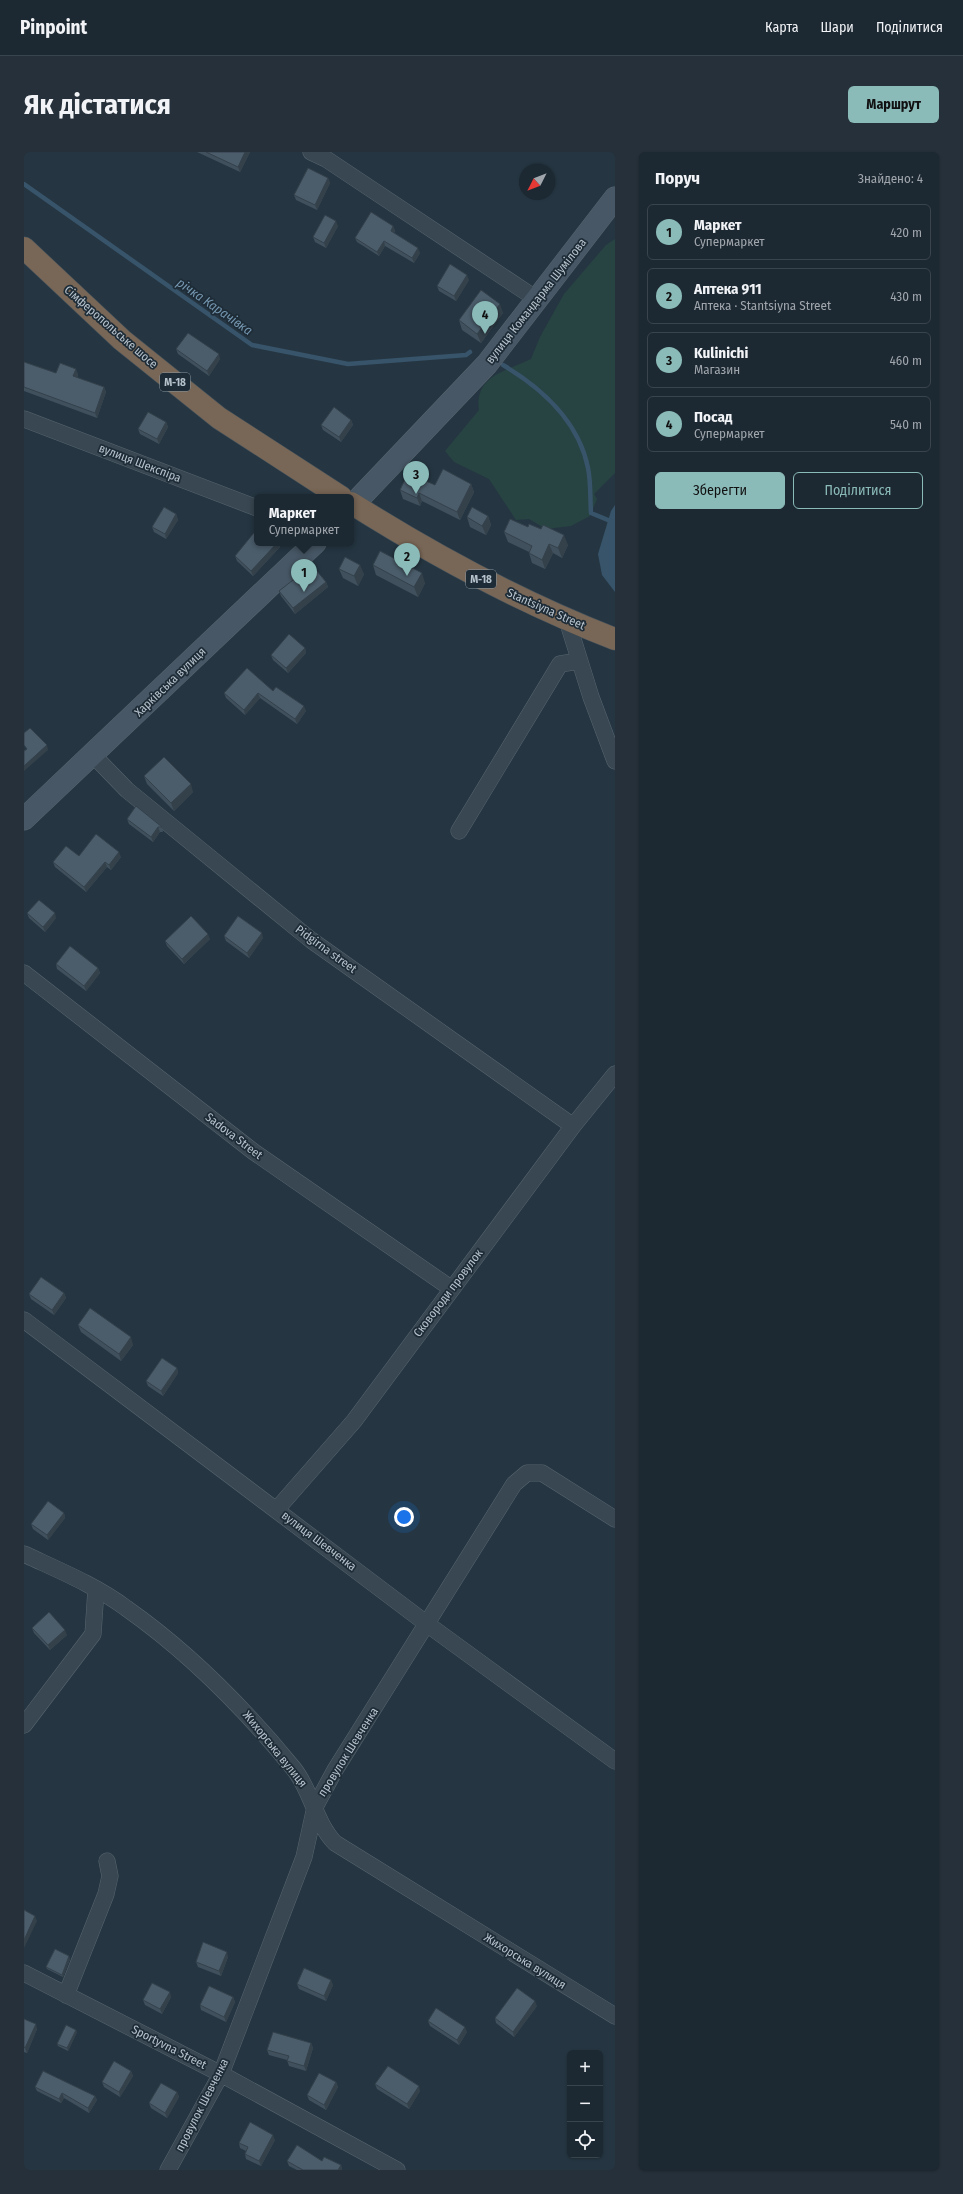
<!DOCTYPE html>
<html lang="uk">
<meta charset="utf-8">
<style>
body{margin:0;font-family:"Fira Sans Condensed",sans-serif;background:#25303a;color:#f1f3f6}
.controls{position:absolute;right:12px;bottom:12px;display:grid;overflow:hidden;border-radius:6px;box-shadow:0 1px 3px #0004}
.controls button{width:36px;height:36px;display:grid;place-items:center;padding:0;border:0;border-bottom:1px solid #3a444d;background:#1c2832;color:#f1f3f6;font:20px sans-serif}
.compass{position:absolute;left:495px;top:12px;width:36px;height:36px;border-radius:50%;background:#1c2832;box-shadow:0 1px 3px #0004;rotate:228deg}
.you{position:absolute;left:380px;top:1365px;width:14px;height:14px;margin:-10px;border:3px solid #fff;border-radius:50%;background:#1a73e8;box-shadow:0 0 0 6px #1a73e833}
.badge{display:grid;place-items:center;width:26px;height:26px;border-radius:50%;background:#8bbbb9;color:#111;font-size:13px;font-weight:700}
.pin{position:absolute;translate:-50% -33px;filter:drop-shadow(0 1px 2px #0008)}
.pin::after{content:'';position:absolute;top:21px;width:14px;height:12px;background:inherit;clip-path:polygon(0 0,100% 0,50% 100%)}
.popup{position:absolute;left:230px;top:342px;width:100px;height:52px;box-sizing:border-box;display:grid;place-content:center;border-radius:6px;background:#1c2832;filter:drop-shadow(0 1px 3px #0005);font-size:13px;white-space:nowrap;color:#a0a6ac}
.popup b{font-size:15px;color:#f1f3f6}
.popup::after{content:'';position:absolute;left:50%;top:100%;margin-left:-8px;border:8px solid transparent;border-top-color:#1c2832}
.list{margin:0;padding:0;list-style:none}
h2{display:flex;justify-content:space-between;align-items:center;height:52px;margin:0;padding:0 16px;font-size:17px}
h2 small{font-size:13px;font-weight:400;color:#a0a6ac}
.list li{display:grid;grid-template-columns:26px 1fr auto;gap:12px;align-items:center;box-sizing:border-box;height:56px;margin:0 8px 8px;padding:0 8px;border:1px solid #3a444d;border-radius:6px}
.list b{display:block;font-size:15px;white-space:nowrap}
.list p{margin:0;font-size:13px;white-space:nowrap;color:#a0a6ac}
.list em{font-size:13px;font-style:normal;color:#a0a6ac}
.actions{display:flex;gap:8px;padding:12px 16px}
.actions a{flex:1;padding:9px 0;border:1px solid #8bbbb9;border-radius:6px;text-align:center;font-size:14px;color:#8bbbb9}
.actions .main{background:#8bbbb9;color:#111}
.icon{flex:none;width:22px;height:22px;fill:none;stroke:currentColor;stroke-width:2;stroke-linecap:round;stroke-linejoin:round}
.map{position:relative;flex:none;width:591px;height:2018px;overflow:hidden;border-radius:6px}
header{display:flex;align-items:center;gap:24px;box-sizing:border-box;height:56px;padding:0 20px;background:#1c2832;border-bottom:1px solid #3a444d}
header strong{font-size:19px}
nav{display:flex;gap:22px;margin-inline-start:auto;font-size:14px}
.intro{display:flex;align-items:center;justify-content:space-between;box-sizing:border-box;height:96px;padding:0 24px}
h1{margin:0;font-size:28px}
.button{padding:10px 18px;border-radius:6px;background:#8bbbb9;color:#111;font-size:14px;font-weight:700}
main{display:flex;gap:24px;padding:0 24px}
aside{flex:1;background:#1c2832;border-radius:6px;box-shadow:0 1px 3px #0004}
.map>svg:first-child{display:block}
</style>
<header>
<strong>Pinpoint</strong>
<nav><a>Карта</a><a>Шари</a><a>Поділитися</a></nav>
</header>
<div class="intro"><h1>Як дістатися</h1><a class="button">Маршрут</a></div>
<main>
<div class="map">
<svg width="591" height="2018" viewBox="0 0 591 2018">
<rect width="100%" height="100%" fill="#253642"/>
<path fill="#274342" d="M591 87V321L570 342 573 347 566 364 547 374 522 377 505 367 492 368 465 327 430 310 421 299 455 258C450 224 483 219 507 207L516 185 540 142 582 93Z"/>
<path fill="#38546a" d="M591 353V440L578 423 574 402 587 359Z"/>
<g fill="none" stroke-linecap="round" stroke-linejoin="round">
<path stroke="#38546a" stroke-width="4.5" d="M0 32 228 193 324 212 442 203 446 200
M479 213C518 236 555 270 564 316 567 330 566 347 567 361L591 371"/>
<defs>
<path id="street" d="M287 0 302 7 514 148
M0 267 233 356
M543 468 567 545 591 609
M69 603 103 638 287 788 549 974
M435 679 536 512 555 509
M0 821 230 1000 428 1137
M0 1168 403 1472 591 1609
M253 1357 330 1269 549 974 591 922
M0 1402C34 1418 71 1433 102 1456 166 1501 221 1557 270 1617 288 1640 291 1670 311 1691L591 1864
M0 1573 69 1482 72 1437
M0 1821 197 1922 373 2018
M42 1843 82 1742 86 1724 83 1709
M144 2018 197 1922 280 1705 291 1655 311 1618 490 1332 503 1321H518L591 1367"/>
<path id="secondary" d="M327 355 463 212 591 46
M0 667 291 391"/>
<path id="highway" d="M0 96 98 188 195 266 317 345
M327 351C411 404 498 451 591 487"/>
</defs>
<use href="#street" stroke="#57656f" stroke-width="17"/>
<use href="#secondary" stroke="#57656f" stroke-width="23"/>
<use href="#highway" stroke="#44525c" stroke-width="23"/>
<use href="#street" stroke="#394752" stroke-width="16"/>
<use href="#secondary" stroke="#475765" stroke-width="22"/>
<use href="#highway" stroke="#786656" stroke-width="22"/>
</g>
<path fill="#40505c" d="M173 0H226L216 20Z
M304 26 306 31 293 58 272 48 270 43Z
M314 74 302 96 291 90 289 85Z
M369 74 371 79 370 81 396 101 390 111 361 94 355 104 333 90 331 86Z
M445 128 432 149 415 139 413 134Z
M479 161 457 191 438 178 435 168Z
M152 197 196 207 185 224 154 202Z
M0 210 32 221 54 222 53 226 80 235 82 240 73 266 0 239Z
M327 268 329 273 317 290 299 278 297 273Z
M142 270 144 275 135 292 116 282 114 277Z
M447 332 450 340 436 368 398 349 396 354 379 347 376 338 411 333Z
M152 362 154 368 142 387 130 380 128 375Z
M464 364 467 373 462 383 446 375 443 365Z
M480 380 544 393 538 406 529 401 521 417 508 411 505 401V400L484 390Z
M233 391H254L256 395 229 424 213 409 211 404Z
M349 413 401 431 394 445 352 423Z
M315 417 340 422 334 434 319 426Z
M302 430 304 435 271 462 257 444 255 439Z
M281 496 282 501 264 521 249 508 247 503Z
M249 539 282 559 273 572 236 546 221 563 202 546 200 541Z
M120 624 169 640 150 659 123 632Z
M103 667 138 675 139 680H136L129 690 105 672Z
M55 704 97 705 87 718 83 715 62 740 31 715 29 710Z
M3 761 32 766 21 780 5 766Z
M200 784 239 786 225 806 202 789Z
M186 787 160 812 143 794 141 789Z
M32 812 74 816 76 821 62 839 33 817Z
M40 1141 42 1146 30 1163 7 1147 5 1142Z
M54 1173 109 1193 97 1209 57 1180Z
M153 1216 154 1221 139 1244 124 1234 122 1229Z
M40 1361 41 1366 24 1388 9 1377 7 1372Z
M8 1476 43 1483 26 1498 10 1481Z
M204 1805 197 1824 174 1815 172 1810Z
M46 1807 39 1825 23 1817 22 1815Z
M273 1832 309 1833 302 1849 275 1837Z
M147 1845 138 1862 121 1853 119 1848Z
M209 1845 211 1850 202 1870 177 1858 176 1853Z
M513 1854 490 1885 472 1871 471 1866Z
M0 1867 13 1877 3 1901 0 1900Z
M404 1869 443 1880 435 1893 406 1874Z
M53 1880 44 1899 34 1894 33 1892Z
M287 1891 289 1896 282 1919 265 1914 263 1908 245 1903 243 1898Z
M107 1919 109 1924 96 1945 80 1935 78 1930Z
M312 1930 314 1935 302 1958 285 1948 283 1943Z
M351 1932 396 1939 385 1957 353 1937Z
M11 1935 71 1944 73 1948 65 1961 40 1946 37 1951 13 1939Z
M153 1940 155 1945 143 1966 127 1956 125 1951Z
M251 1988 237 2014 222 2007 221 2002 222 1999 216 1996 215 1991Z
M263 2009 317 2013 318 2018H273L265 2014Z"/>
<path fill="#34414b" d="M221 0H226L216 20 214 15Z
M304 26 306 31 293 58 291 53Z
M312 69 314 74 302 96 300 91Z
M369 74 371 79 368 83 367 79Z
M360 89 361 94 355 104 353 100Z
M394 96 396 101 390 111 388 106Z
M443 123 445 128 432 149 430 144Z
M476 152 479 161 457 191 453 182Z
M195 202 196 207 185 224 183 219Z
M52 217 54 222 51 229 49 224Z
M80 235 82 240 73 266 71 261Z
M327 268 329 273 317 290 315 285Z
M142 270 144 275 135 292 133 287Z
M447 332 450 340 436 368 433 360Z
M395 341 398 349 396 354 393 346Z
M152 362 154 368 142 387 141 382Z
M464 364 467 373 462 383 458 374Z
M540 383 544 393 538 406 534 396Z
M253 391H254L256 395 229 424 227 419Z
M525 392 529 401 521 417 518 408Z
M336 413 340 422 334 434 330 424Z
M398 421 401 431 394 445 390 435Z
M302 430 304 435 271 462 269 456Z
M281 496 282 501 264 521 262 516Z
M234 541 236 546 221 563 220 558Z
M280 554 282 559 273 572 271 567Z
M23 593 24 598 0 619V614Z
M167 632 169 640 150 659 147 651Z
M134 675 136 680 129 690 127 685Z
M95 700 97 705 87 718 85 713Z
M81 710 83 715 62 740 60 735Z
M31 761 32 766 21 780 19 775Z
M238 781 239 786 225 806 223 801Z
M184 782 186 787 160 812 158 807Z
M74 816 76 821 62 839 60 834Z
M40 1141 42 1146 30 1163 28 1158Z
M107 1185 109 1193 97 1209 95 1202Z
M153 1216 154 1221 139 1244 137 1239Z
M40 1361 41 1366 24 1388 23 1383Z
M41 1478 43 1483 26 1498 24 1493Z
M11 1764 13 1769 0 1796V1788Z
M203 1800 204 1805 197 1824 195 1819Z
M45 1804 46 1807 39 1825 38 1823Z
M307 1828 309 1833 302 1849 300 1844Z
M146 1840 147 1845 138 1862 136 1857Z
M209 1845 211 1850 202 1870 200 1865Z
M511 1849 513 1854 490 1885 489 1880Z
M12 1872 13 1877 3 1901 1 1896Z
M441 1875 443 1880 435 1893 433 1888Z
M52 1878 53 1880 44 1899 43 1896Z
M287 1891 289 1896 282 1919 280 1914Z
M107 1919 109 1924 96 1945 95 1940Z
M312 1930 314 1935 302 1958 300 1953Z
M395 1934 396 1939 385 1957 383 1952Z
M153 1940 155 1945 143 1966 141 1961Z
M38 1941 40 1946 37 1951 35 1947Z
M71 1944 73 1948 65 1961 64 1956Z
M249 1983 251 1988 237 2014 235 2009Z
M317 2013 318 2018H314Z"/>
<path fill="#4b5d6b" stroke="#34414b" d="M182 0H221L214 15Z
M284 16 304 26 291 53 270 43Z
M347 60 369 74 367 79 394 96 388 106 360 89 353 100 331 86Z
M301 63 312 69 300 91 289 85Z
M426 112 443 123 430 144 413 134Z
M457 138 476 152 453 182 435 168Z
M164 181 195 202 183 219 152 197Z
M0 210 32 221 36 211 52 217 49 224 80 235 71 261 0 235Z
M310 255 327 268 315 285 297 273Z
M124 260 142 270 133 287 114 277Z
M419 317 447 332 433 360 395 341 393 346 376 338 384 321 411 333Z
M140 355 152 362 141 382 128 375Z
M448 355 464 364 458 374 443 365Z
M486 367 504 375 505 372 517 377 519 373 540 383 534 396 525 392 518 408 505 401 508 394 480 380Z
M233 377V391H253L227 419 211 404Z
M356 399 398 421 390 435 349 413Z
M321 405 336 413 330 424 315 417Z
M288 413 302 430 269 456 255 439Z
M265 482 281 496 262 516 247 503Z
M223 516 249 539 252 535 280 554 271 567 234 541 220 558 200 541Z
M6 576 23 593 0 614V599L3 597 0 593V581Z
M140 605 167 632 147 651 120 624Z
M112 654 138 675H134L127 685 103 667Z
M72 682 95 700 85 713 81 710 60 735 29 710 42 694 55 704Z
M15 748 31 761 19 775 3 761Z
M167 764 184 782 158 807 141 789Z
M214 764 238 781 223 801 200 784Z
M46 794 74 816 60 834 32 812Z
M17 1125 40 1141 28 1158 5 1142Z
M66 1156 107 1185 95 1202 54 1173Z
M138 1206 153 1216 137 1239 122 1229Z
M24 1349 40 1361 23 1383 7 1372Z
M25 1460 41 1478 24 1493 8 1476Z
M0 1758 11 1764 0 1788Z
M179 1790 203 1800 195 1819 172 1810Z
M31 1797 45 1804 38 1823 22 1815Z
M280 1816 307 1828 300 1844 273 1832Z
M128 1831 146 1840 136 1857 119 1848Z
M185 1834 209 1845 200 1865 176 1853Z
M493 1836 511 1849 489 1880 471 1866Z
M412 1856 441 1875 433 1888 404 1869Z
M0 1867 12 1872 1 1896 0 1895Z
M42 1873 52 1878 43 1896 33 1892Z
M249 1880 287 1891 280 1914 263 1909 265 1904 243 1898Z
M90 1909 107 1919 95 1940 78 1930Z
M364 1914 395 1934 383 1952 351 1932Z
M19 1919 71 1944 64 1956 38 1941 35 1947 11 1935Z
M295 1921 312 1930 300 1953 283 1943Z
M137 1931 153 1940 141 1961 125 1951Z
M226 1970 249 1983 235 2009 221 2002 224 1995 215 1991Z
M273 1993 298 2009 300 2005 317 2013 314 2018H279L263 2009Z"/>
<g text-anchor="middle" stroke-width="3.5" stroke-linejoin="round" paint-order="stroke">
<g fill="#1e2c37" stroke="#88959f" stroke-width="1">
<rect x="136" y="221" width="30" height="18" rx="3"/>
<rect x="442" y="418" width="30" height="18" rx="3"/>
</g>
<g font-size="11" font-weight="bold" fill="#b6c2cc">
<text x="151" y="234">М-18</text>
<text x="457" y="431">М-18</text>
</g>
<g font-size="12" fill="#b6c2cc" stroke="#1e2c37">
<text transform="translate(512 149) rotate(-52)" y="4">вулиця Командарма Шумілова</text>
<text transform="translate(87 175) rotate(41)" y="4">Сімферопольське шосе</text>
<text transform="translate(116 311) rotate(21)" y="4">вулиця Шекспіра</text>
<text transform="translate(522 457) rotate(24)" y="4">Stantsiyna Street</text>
<text transform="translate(146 530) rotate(-44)" y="4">Харківська вулиця</text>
<text transform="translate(302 797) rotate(36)" y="4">Pidgirna street</text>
<text transform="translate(210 984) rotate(37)" y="4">Sadova Street</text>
<text transform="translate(424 1141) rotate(-53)" y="4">Сковороди провулок</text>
<text transform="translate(295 1389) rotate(37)" y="4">вулиця Шевченка</text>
<text transform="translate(251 1597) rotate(51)" y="4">Жихорська вулиця</text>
<text transform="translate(324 1600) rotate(-58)" y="4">провулок Шевченка</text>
<text transform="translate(501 1809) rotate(32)" y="4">Жихорська вулиця</text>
<text transform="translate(145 1895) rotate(27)" y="4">Sportyvna Street</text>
<text transform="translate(178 1953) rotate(-63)" y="4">провулок Шевченка</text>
</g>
<g font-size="13" font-style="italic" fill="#7597b0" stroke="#1e2c37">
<text transform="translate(191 154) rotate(35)" y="5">річка Карачівка</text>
</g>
</g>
</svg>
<div class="controls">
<button>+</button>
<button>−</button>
<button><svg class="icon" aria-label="locate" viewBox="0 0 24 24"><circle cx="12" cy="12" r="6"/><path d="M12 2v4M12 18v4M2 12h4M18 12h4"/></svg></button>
</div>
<svg class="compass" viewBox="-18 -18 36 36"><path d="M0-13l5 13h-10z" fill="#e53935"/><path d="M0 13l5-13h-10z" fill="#a0a6ac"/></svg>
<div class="you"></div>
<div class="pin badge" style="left:280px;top:440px">1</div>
<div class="popup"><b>Маркет</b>Супермаркет</div>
<div class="pin badge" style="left:383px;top:424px">2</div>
<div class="pin badge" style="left:392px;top:342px">3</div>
<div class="pin badge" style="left:461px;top:182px">4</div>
</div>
<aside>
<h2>Поруч<small>Знайдено: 4</small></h2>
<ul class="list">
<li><span class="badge">1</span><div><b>Маркет</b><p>Супермаркет</p></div><em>420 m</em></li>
<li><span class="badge">2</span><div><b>Аптека 911</b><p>Аптека · Stantsiyna Street</p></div><em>430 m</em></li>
<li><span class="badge">3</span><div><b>Kulinichi</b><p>Магазин</p></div><em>460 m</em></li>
<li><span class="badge">4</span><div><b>Посад</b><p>Супермаркет</p></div><em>540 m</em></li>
</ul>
<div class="actions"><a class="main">Зберегти</a><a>Поділитися</a></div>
</aside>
</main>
